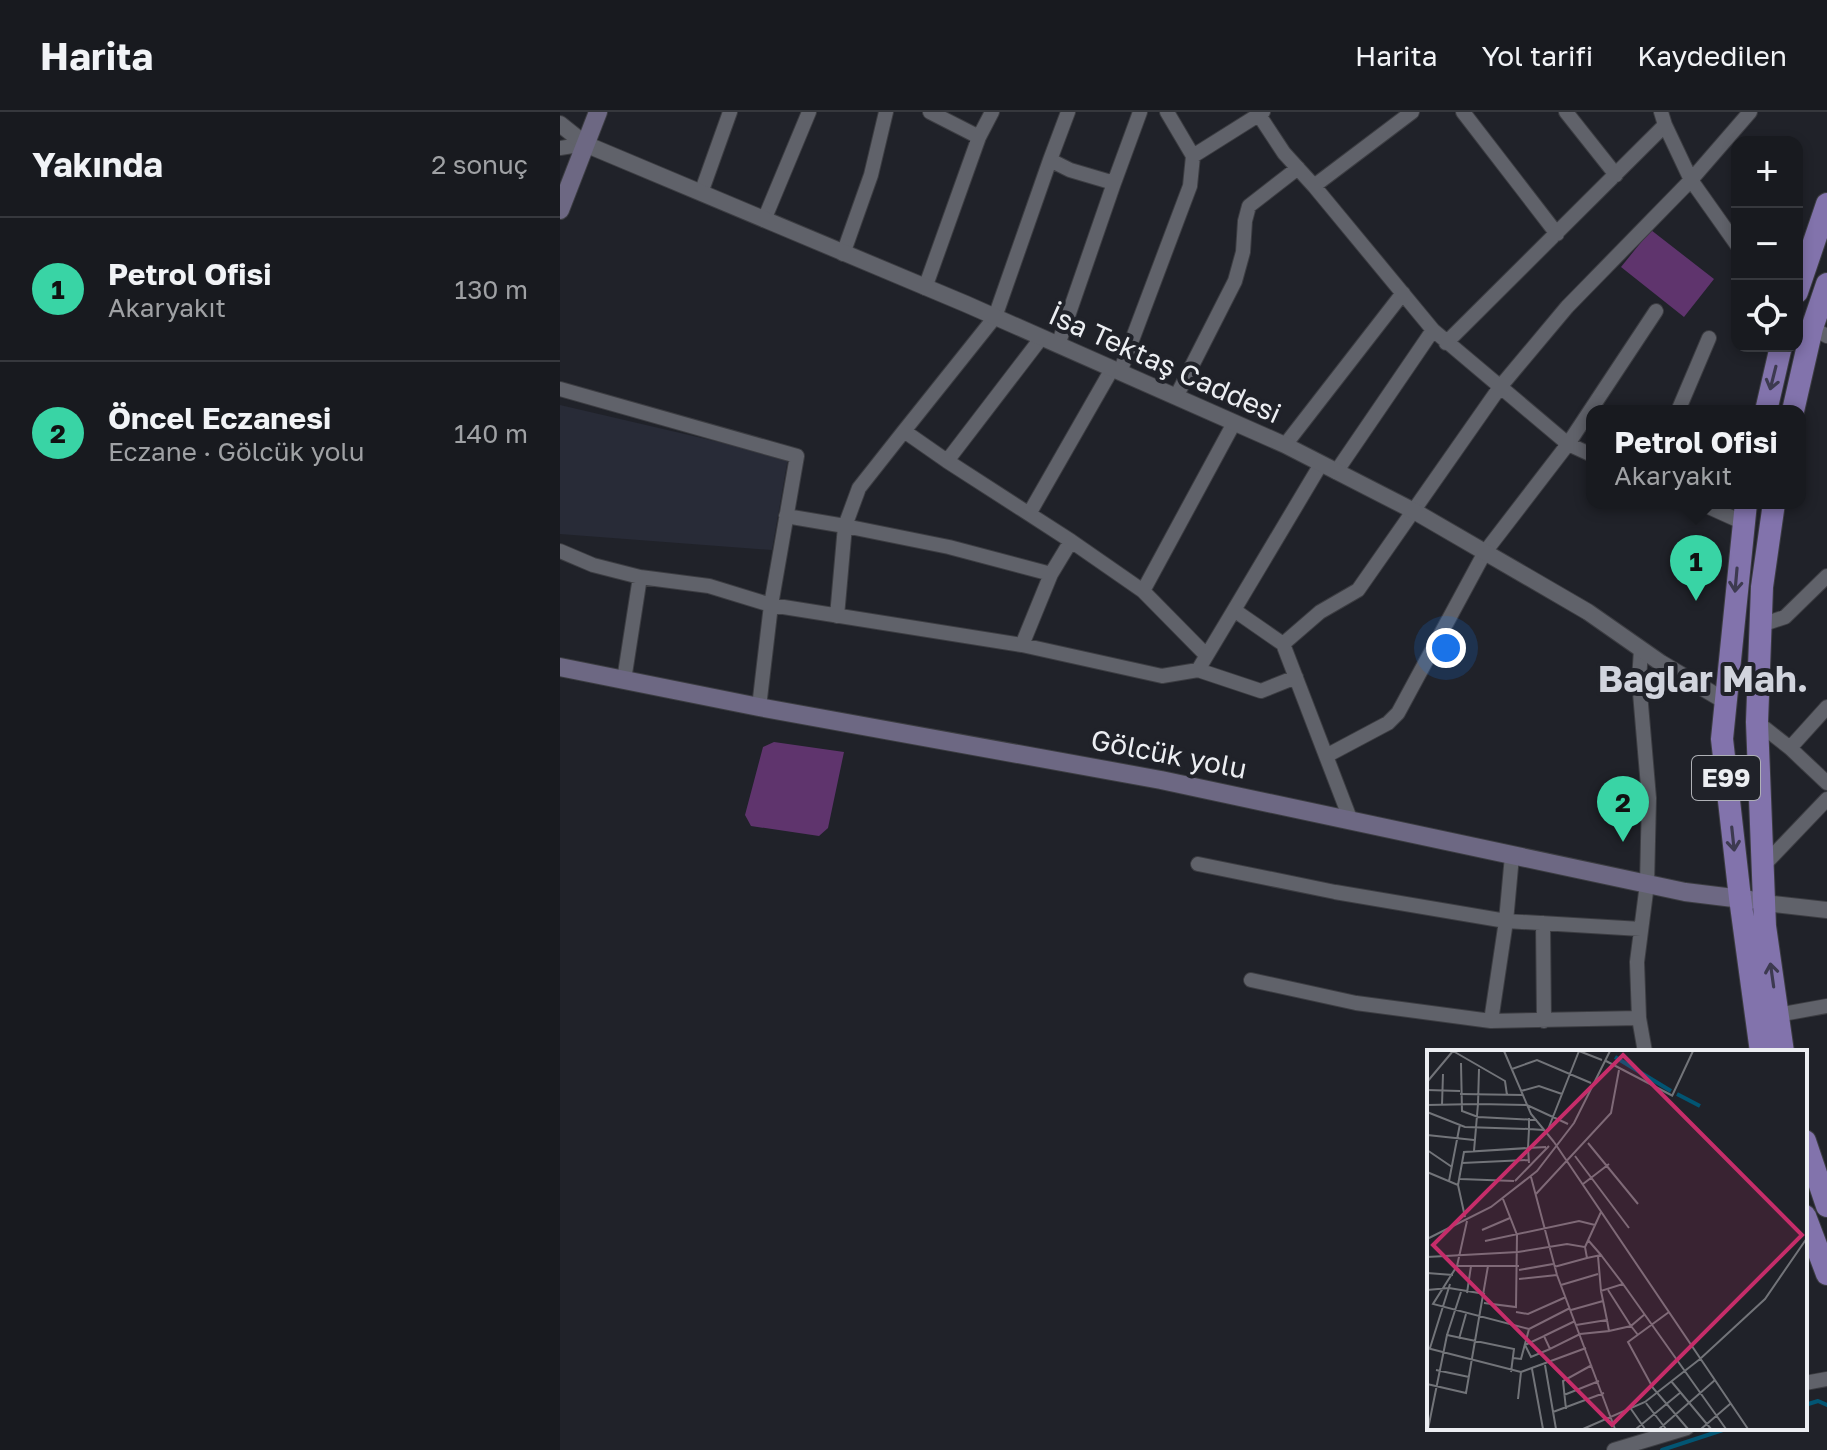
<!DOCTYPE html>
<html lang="tr">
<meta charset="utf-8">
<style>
body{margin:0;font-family:"Golos Text",sans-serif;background:#212328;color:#f1f3f6}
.controls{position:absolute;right:24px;top:24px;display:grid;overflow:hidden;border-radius:16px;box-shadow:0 4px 12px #0003}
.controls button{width:72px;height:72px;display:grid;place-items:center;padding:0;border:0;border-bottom:2px solid #36383d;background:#181a1f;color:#f1f3f6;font:40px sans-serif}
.you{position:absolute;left:886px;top:536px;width:28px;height:28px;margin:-20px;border:6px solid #fff;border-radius:50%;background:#1a73e8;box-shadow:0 0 0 12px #1a73e833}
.badge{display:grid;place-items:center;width:52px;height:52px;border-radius:50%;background:#39d4a5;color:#111;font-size:26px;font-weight:700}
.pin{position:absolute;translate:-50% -66px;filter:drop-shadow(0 2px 4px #0008)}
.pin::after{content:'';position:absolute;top:42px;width:28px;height:24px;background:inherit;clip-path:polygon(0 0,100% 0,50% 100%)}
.popup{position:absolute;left:1026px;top:293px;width:220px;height:104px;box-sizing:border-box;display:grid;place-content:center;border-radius:16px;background:#181a1f;filter:drop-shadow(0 2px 6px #0005);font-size:26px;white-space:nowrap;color:#9fa1a4}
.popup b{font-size:30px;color:#f1f3f6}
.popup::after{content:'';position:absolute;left:50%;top:100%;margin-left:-16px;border:16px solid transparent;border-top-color:#181a1f}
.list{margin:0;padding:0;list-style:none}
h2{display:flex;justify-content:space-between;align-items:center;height:104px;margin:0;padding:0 32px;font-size:34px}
h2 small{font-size:26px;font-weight:400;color:#9fa1a4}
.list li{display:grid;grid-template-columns:52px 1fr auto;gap:24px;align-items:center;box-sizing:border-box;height:144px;padding:0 32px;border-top:2px solid #36383d}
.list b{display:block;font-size:30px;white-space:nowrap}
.list p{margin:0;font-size:26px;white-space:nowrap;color:#9fa1a4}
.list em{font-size:26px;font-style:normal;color:#9fa1a4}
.icon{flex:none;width:44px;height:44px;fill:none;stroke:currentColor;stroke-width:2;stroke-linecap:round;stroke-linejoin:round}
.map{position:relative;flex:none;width:1267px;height:1338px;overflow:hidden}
header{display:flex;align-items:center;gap:48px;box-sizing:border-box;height:112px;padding:0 40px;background:#181a1f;border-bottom:2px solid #36383d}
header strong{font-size:38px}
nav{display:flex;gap:44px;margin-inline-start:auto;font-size:28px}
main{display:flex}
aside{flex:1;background:#181a1f}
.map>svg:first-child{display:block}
</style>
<header>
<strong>Harita</strong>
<nav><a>Harita</a><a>Yol tarifi</a><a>Kaydedilen</a></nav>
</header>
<main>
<aside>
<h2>Yakında<small>2 sonuç</small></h2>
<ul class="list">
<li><span class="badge">1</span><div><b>Petrol Ofisi</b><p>Akaryakıt</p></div><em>130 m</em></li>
<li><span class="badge">2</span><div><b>Öncel Eczanesi</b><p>Eczane · Gölcük yolu</p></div><em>140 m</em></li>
</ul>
</aside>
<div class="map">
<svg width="1267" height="1338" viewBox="0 0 1267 1338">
<rect width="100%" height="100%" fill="#202229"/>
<path fill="#282b37" d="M0 293 228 346 212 438 0 422Z"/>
<path fill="#5f346d" d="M1091 118 1154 167 1124 205 1061 155Z
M214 630 284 640 268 716 259 724 191 714 185 703 203 635Z"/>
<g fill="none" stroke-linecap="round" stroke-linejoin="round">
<path stroke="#025573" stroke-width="4" d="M1245 1293 1258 1289 1267 1293
M1102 1338 1169 1316"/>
<defs>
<path id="minor" d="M370 0 419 25
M852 0 754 74 873 218 1008 332 1032 343
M903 0 997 122
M1006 0 1056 63
M699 3 724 41 754 74
M1105 13 1131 68 1177 133
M0 36 25 32
M633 44 703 0
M490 48 508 0
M141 81 170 0
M204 108 249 0
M283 142 311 63 326 0
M365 176 419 25 432 0
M1252 216 1267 224
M482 225 387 349 511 429
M886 231 1105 13 1101 0
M498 233 554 71
M560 260 630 74 633 44 607 0
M0 277 237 344 211 493 199 595
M616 285 675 169 683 140 685 109 689 94 738 56
M1118 299 1149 226
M344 319 299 376 285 414 389 435 491 462
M725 333 843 181
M387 349 344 319 435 205 490 48 510 58 554 71 580 0
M761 352 674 498 723 532 760 500 798 478 940 275 1007 195 1131 68 1190 0
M776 360 873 218
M1140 391 1182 410
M469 402 552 257
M226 404 285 414 277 504
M0 439 33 453 80 465 149 474 211 493 462 533
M583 479 674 311
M674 498 638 558 701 579 736 565
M1201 513 1225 505 1267 464
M723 532 791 709
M1081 537 1079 569 1089 686 1087 772 1077 850 1079 906 1085 940
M638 558 602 564 462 533 491 462 511 429 583 479 646 543
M64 568 80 465
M1197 610 1230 636 1267 671
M1230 636 1267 595
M766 644 828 611 838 601 925 440 1008 332 1096 199
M638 752 775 780 946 809 1081 817
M1204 753 1267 687
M983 811 984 909
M691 868 796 891 931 909 1079 906
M1217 903 1267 894
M931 909 946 809 952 744
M1245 1271 1267 1267
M1054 1338 1127 1316"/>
<path id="tertiary" d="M0 12 25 32 406 192 725 333 854 399 1028 500 1101 551 1165 589
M1205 791 1267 798"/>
<path id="secondary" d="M0 98 38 0
M0 555 199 595 601 668 1125 780 1190 788"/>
<path id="trunk" d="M1237 180 1267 92
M1206 299 1221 234
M1233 299 1252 216 1267 172
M1186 391 1162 627 1180 786 1201 940
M1214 391 1202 475 1197 610 1205 814 1223 940
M1245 1029 1267 1094
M1245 1104 1267 1162"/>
</defs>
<use href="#minor" stroke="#3c3d42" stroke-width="16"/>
<use href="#tertiary" stroke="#3c3d42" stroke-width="18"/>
<use href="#secondary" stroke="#3c3d42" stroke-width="20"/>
<use href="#trunk" stroke="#3c3d42" stroke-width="24"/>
<use href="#minor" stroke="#60626a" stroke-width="14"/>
<use href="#tertiary" stroke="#60626a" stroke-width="16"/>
<use href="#secondary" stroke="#6d6883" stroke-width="18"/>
<use href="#trunk" stroke="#8273ac" stroke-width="22"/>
</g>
<defs><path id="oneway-shaft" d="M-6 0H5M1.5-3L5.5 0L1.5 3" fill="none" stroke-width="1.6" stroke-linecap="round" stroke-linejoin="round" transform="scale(2)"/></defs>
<g stroke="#3d3a50">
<use href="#oneway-shaft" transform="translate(1213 266) rotate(104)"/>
<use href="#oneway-shaft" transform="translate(1176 468) rotate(95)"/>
<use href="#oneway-shaft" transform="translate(1173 727) rotate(84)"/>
<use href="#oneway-shaft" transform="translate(1212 863) rotate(-98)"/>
</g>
<g text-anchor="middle" stroke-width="8" stroke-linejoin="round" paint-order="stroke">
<rect fill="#202229" stroke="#afb1b6" stroke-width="2" x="1132" y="644" width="68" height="44" rx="6"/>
<g font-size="26" font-weight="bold" fill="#eceef2">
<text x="1166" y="675">E99</text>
</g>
<g font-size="28" fill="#eceef2" stroke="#202229">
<text transform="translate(605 252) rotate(24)" y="10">İsa Tektaş Caddesi</text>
<text transform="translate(609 642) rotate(11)" y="10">Gölcük yolu</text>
</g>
<g font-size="36" font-weight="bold" fill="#d1d4dd" stroke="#202229">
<text x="1143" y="580">Bağlar Mah.</text>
</g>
</g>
<g transform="translate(867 938)">
<rect width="380" height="380" fill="#202229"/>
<path fill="none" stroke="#025573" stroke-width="4" d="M188 7 244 41M250 44 273 56"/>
<path fill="none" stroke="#727479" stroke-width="2" d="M26 1 78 31 80 45M77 1 104 64 127 92M152 1 175 10M179 11 246 46M34 13 35 61 51 67 110 70M85 19 110 10 164 33M0 32 26 1M0 40 33 41M94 41 112 36 135 44M33 44 96 45M245 46 266 1M0 55 51 54 52 19M15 55 16 24M0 62 38 77 102 79 101 98 37 102 31 135M102 68V79L117 80M120 82 152 1M0 85 47 90M127 92 321 379M161 93 211 154M0 100 25 117M47 101 51 54 100 55 141 74M148 106 202 178M35 113 101 110M102 113 101 98 119 97M0 122 31 135 38 167M104 127 130 225 188 379M33 129 87 131M22 131 33 74M88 131 122 96M156 134 182 114M108 145 184 63 192 20M55 180 83 168M0 189 64 157 110 121 147 73 183 1M58 191 152 171 168 175M158 197 174 162M171 206 174 241 196 234 174 205M0 207 91 202 140 194 158 197 160 208 127 217M160 208 174 205 161 190M30 216 40 171M92 216H30L6 254 102 279M92 220 126 214M0 223 26 225M92 229 130 225M196 234 299 379M134 235 171 224M0 240 22 238 58 244M181 240 204 276 182 281M34 242 20 285 87 299 84 322M40 243 44 216M57 253 89 257 90 185 76 149M144 260 176 251M89 262 101 264 139 247M242 262 201 292 226 338 261 379M149 275 180 270 174 241M211 285 204 276 218 264M117 286 148 271M32 289 39 264M0 298 94 322 91 349M3 298 23 234M123 299 104 307 98 295 117 286 123 299 153 284 182 281 180 270M86 308 94 309 102 279 143 258M118 315 129 379M105 319 116 379M9 320 42 327M94 322 159 298M244 331 284 379M0 334 39 343 61 216M137 345 172 331M219 353 239 379M139 359 136 331 165 315M204 359 218 379M126 362 177 343M1 379 20 285M156 379 218 352 273 309 338 249 380 188M209 379 254 342M232 379 288 330M274 379 303 354"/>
<path fill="#c62d6a" fill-opacity="0.15" stroke="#c62d6a" stroke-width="4" d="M196 5 375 185 185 375 6 195Z"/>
<rect width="380" height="380" fill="none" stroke="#eceef2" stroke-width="4"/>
</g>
</svg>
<div class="controls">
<button>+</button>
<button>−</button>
<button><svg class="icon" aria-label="locate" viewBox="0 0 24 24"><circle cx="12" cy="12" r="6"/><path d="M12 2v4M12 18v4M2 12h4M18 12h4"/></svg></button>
</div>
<div class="you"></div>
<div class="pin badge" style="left:1136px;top:489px">1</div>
<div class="popup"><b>Petrol Ofisi</b>Akaryakıt</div>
<div class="pin badge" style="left:1063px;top:730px">2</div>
</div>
</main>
